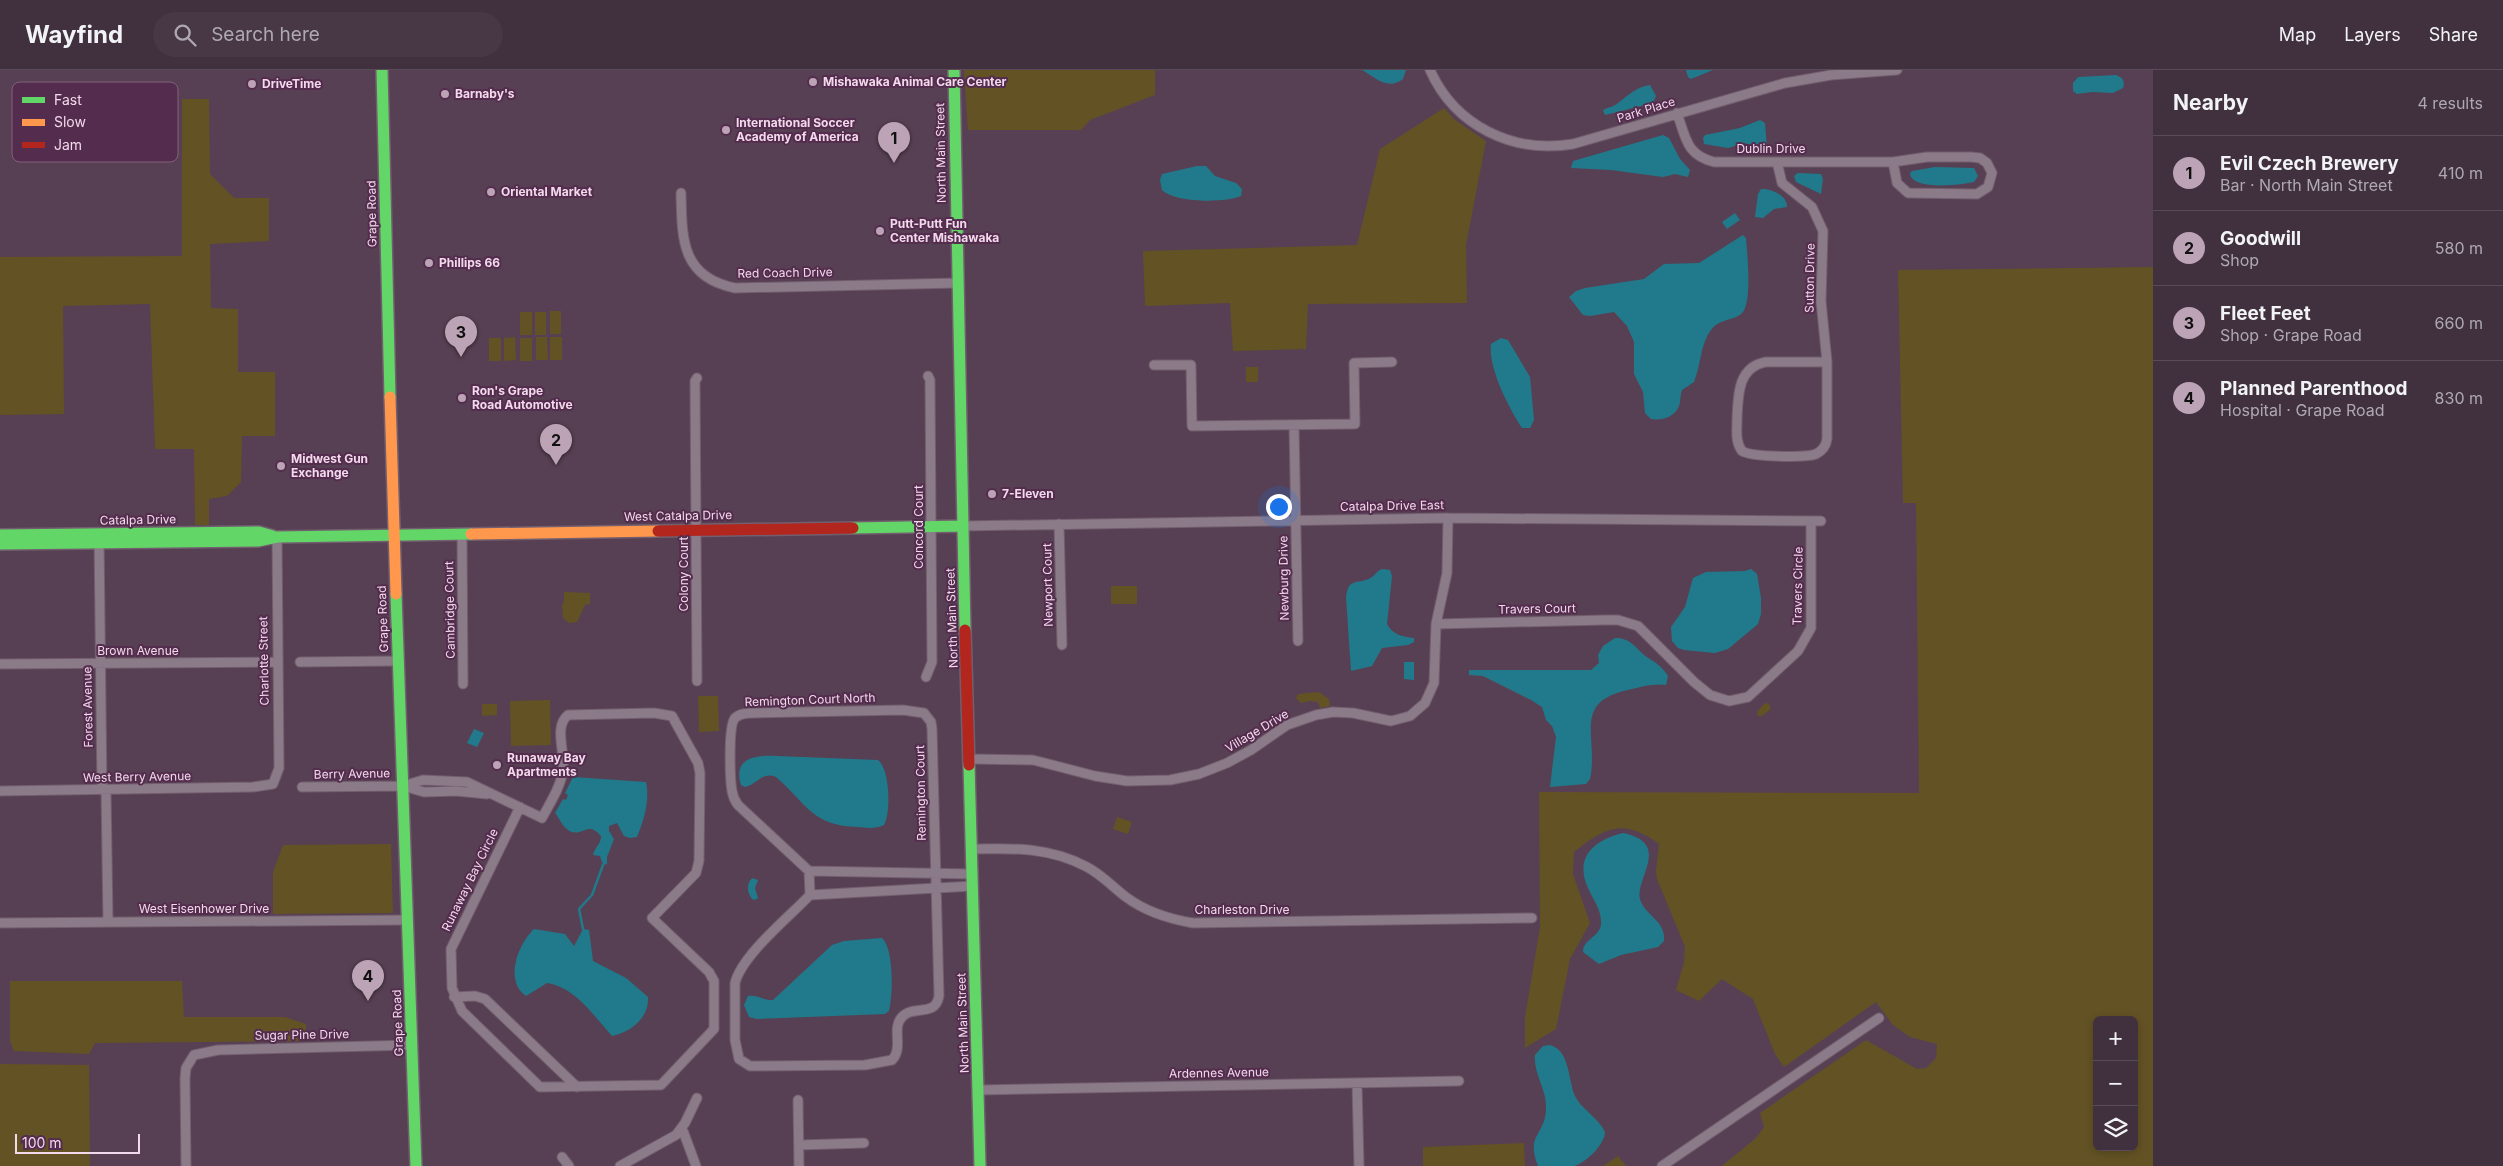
<!DOCTYPE html>
<meta charset="utf-8">
<style>
body{margin:0;font-family:Inter,sans-serif;background:#483845;color:#f1f3f6}
.controls{position:absolute;right:15px;bottom:15px;display:grid;overflow:hidden;border-radius:8px;box-shadow:0 2px 8px #0003}
.controls button{width:45px;height:45px;display:grid;place-items:center;padding:0;border:0;border-bottom:1px solid #5a4b58;background:#41303e;color:#f1f3f6;font:25px sans-serif}
.scale{position:absolute;left:15px;bottom:12px;width:125px;box-sizing:border-box;padding-left:5px;border:2px solid #f2d9ec;border-top:0;font-size:14px;line-height:18px;white-space:nowrap;color:#f2d9ec;-webkit-text-stroke:4px #542c4e;paint-order:stroke}
.you{position:absolute;left:1278px;top:436px;width:18px;height:18px;margin:-12px;border:4px solid #fff;border-radius:50%;background:#1a73e8;box-shadow:0 0 0 8px #1a73e833}
.badge{display:grid;place-items:center;width:32px;height:32px;border-radius:50%;background:#bca3b6;color:#111;font-size:16px;font-weight:700}
.pin{position:absolute;translate:-50% -41px;filter:drop-shadow(0 1px 2px #0008)}
.pin::after{content:'';position:absolute;top:26px;width:18px;height:15px;background:inherit;clip-path:polygon(0 0,100% 0,50% 100%)}
.list{margin:0;padding:0;list-style:none}
h2{display:flex;justify-content:space-between;align-items:center;height:65px;margin:0;padding:0 20px;font-size:21px}
h2 small{font-size:16px;font-weight:400;color:#aea9b0}
.list li{display:grid;grid-template-columns:32px 1fr auto;gap:15px;align-items:center;box-sizing:border-box;height:75px;padding:0 20px;border-top:1px solid #5a4b58}
.list b{display:block;font-size:19px;white-space:nowrap}
.list p{margin:0;font-size:16px;white-space:nowrap;color:#aea9b0}
.list em{font-size:16px;font-style:normal;color:#aea9b0}
.icon{flex:none;width:28px;height:28px;fill:none;stroke:currentColor;stroke-width:2;stroke-linecap:round;stroke-linejoin:round}
.map{position:relative;flex:none;width:2153px;height:1096px;overflow:hidden}
header{display:flex;align-items:center;gap:30px;box-sizing:border-box;height:70px;padding:0 25px;background:#41303e;border-bottom:1px solid #5a4b58}
header strong{font-size:24px}
nav{display:flex;gap:28px;margin-inline-start:auto;font-size:18px}
.search{width:350px;height:45px;background:#483845;display:flex;align-items:center;gap:12px;box-sizing:border-box;padding:0 18px;border-radius:28px;color:#aea9b0;font-size:19px}
main{display:flex}
aside{flex:1;background:#41303e}
.map>svg:first-child{display:block}
</style>
<header>
<strong>Wayfind</strong>
<div class="search"><svg class="icon" aria-label="search" viewBox="0 0 24 24"><circle cx="10" cy="10" r="6"/><path d="M15 15l6 6"/></svg>Search here</div>
<nav><a>Map</a><a>Layers</a><a>Share</a></nav>
</header>
<main>
<div class="map">
<svg width="2153" height="1096" viewBox="0 0 2153 1096">
<rect width="100%" height="100%" fill="#574053"/>
<path fill="#635224" fill-rule="evenodd" d="M964 0H1155V25L1090 50 1081 60H968Z
M182 29H209L210 104 234 128H269V171L210 174 211 238 238 239V302H275V366H242L241 412 227 426 209 429V455H195L194 379H155L150 234 63 236 64 344 0 345V187L182 186Z
M1444 38 1455 50 1486 71 1466 175 1467 233 1308 234 1306 279 1233 281 1230 233 1145 236 1143 181 1357 175 1380 79Z
M2153 197V1096H1722L1756 1068 1764 1057 1760 1043 1866 970 1917 999 1926 998 1936 988 1937 974 1910 967 1893 955 1876 932 1784 997 1775 984 1753 929 1722 909 1699 931 1676 920 1684 892 1685 877 1657 809 1656 801 1659 774C1623 748 1606 757 1574 782L1573 804 1590 853 1570 889 1556 959 1525 978V947L1540 857 1539 722 1919 723 1916 433H1903L1898 200ZM2097 950H2134V1077H2097Z
M550 241H561V264H550Z
M520 242H532V265H520Z
M535 242H546V265H535Z
M515 267 516 290 504 291V268Z
M536 267H547L548 290H536Z
M550 267H562V290H550Z
M489 268H501V291H489Z
M520 268H532V291H520Z
M1246 297H1258V312H1246Z
M1111 516H1137V534H1111Z
M564 522 590 523V534L585 535 577 552 569 553 563 548 562 535 564 531Z
M1319 622 1329 629 1330 636 1320 638 1318 632 1310 631 1301 633 1296 628 1298 624Z
M698 626H718L719 661 699 662Z
M550 630 551 675 511 676 510 631Z
M1765 633 1769 634 1771 639 1762 646H1758L1757 642Z
M482 634H497V645L482 646Z
M1117 747 1132 752 1128 764 1113 759Z
M391 774 393 843 273 844V802L283 775Z
M10 911H182L184 947H285L306 954V971L95 973 89 984 14 981 10 971Z
M0 994 89 995 90 1096H0Z
M1524 1073 1525 1096H1423V1077Z
M1618 1086 1626 1096H1603Z"/>
<path fill="#207a8c" d="M1362 0H1406L1403 9C1387 21 1375 7 1362 0Z
M1686 0H1713L1691 9 1688 7Z
M2116 5 2122 8 2124 13 2123 18 2113 23 2092 22 2077 24 2073 21V13L2078 7Z
M1650 15 1656 26 1653 33 1605 45 1603 40C1608 37 1614 37 1618 33 1629 25 1636 17 1650 15Z
M1760 50 1765 53 1767 78H1757L1745 73 1728 78 1704 74 1703 68 1705 65 1740 58Z
M1663 65 1669 68 1680 89 1690 100 1688 107 1675 104 1663 107 1611 100 1571 98 1573 91Z
M1197 96H1206L1215 106 1236 113 1242 119 1241 126C1225 133 1175 133 1162 120L1160 110 1162 104Z
M1935 97 1974 98 1978 106 1974 112C1961 115 1911 121 1910 103L1912 101Z
M1798 103 1821 104 1823 109 1821 124 1796 112 1794 106Z
M1761 119C1771 118 1788 126 1787 137L1774 139 1763 148 1755 147 1758 124Z
M1735 143 1740 150 1727 159 1722 152Z
M1743 165 1746 168C1747 182 1753 236 1741 244 1732 251 1719 249 1711 260 1700 275 1701 295 1694 312L1682 320C1680 325 1681 330 1679 336 1675 347 1661 351 1651 349L1645 343 1643 322 1634 304V272L1627 256 1614 242 1590 246 1583 245 1569 227 1576 221 1585 218 1644 209 1664 194 1699 193Z
M1501 268 1508 270 1530 307 1534 350 1530 358H1522C1509 338 1488 298 1491 274Z
M1382 499 1390 500 1392 506 1387 554C1392 564 1402 567 1414 568V572L1408 575 1382 578 1372 596 1351 601 1346 527C1349 505 1359 516 1372 507 1376 504 1377 501 1382 499Z
M1751 499 1757 504 1761 528V544L1758 554 1728 579 1715 583 1684 580 1678 578 1672 571 1671 557 1685 537 1693 508 1706 502 1745 501Z
M1615 568C1630 568 1634 576 1644 585 1654 592 1661 595 1668 606L1666 615C1654 613 1640 617 1628 620 1571 632 1599 668 1590 709L1586 714 1550 717 1556 667 1552 656 1546 650 1542 637 1531 630 1483 606 1469 605V600H1591L1599 593 1598 585 1603 576Z
M1404 592H1414V610L1404 609Z
M474 659 484 663 477 677 467 673Z
M777 686 878 690C890 699 891 743 884 755 875 759 867 758 858 757 812 756 807 734 776 707 762 701 758 714 745 717L741 715C732 687 757 685 777 686Z
M573 707 646 712C650 730 644 750 637 767L630 768 624 766 617 753 609 756V761L614 769 607 787V794L603 795 600 786 593 785C595 776 601 775 601 766 587 749 582 769 568 760 562 756 560 749 555 743L563 729 566 730 568 725 565 723Z
M1623 763C1675 774 1631 811 1641 832 1648 847 1666 852 1664 871L1658 877 1621 885 1599 894 1583 882C1583 869 1600 867 1601 854 1602 840 1593 830 1588 818 1574 787 1594 770 1623 763Z
M752 808 758 810 755 818 758 828 755 830 752 829C747 822 746 815 752 808Z
M534 859 565 864 574 876 583 859 589 860 593 891 626 908 648 927C649 948 631 962 612 966 594 946 575 917 547 913L526 926C504 911 518 874 534 859Z
M882 868C894 879 893 925 889 941L885 944 757 949 749 947 744 935 748 926C757 924 764 931 773 930L832 875 844 871Z
M1550 975C1570 980 1568 1010 1575 1026 1582 1040 1598 1047 1605 1062 1605 1074 1586 1093 1574 1096 1564 1096 1548 1096 1538 1096 1525 1064 1546 1065 1546 1038 1547 1020 1533 1003 1535 985L1543 976Z"/>
<g fill="none" stroke-linecap="round" stroke-linejoin="round">
<path stroke="#207a8c" stroke-width="2.5" d="M583 859 579 839 592 825 603 795"/>
<defs>
<path id="street" d="M1430 0C1455 56 1513 84 1573 74L1785 13 1831 5 1897 0
M1677 43C1686 68 1686 85 1714 92H1893L1927 87H1971L1980 88 1987 93 1992 103 1988 117 1977 124 1908 123 1897 113 1893 92
M1777 92 1782 113 1812 137 1823 161 1821 231 1827 292V369C1826 376 1822 381 1816 384 1805 388 1751 387 1742 381 1735 372 1737 360 1737 350 1738 327 1737 297 1766 292H1827
M681 123C682 169 681 207 735 218L958 213
M1154 295H1191L1192 356 1355 354 1354 293 1392 292
M697 308 695 311 697 611
M1294 355 1298 571
M1059 454 1062 575
M963 456 1448 448 1821 451
M462 465 463 614
M99 467 102 720
M1436 554 1604 550H1618L1638 556 1694 612 1710 625 1729 631 1748 627 1798 581 1811 558V451
M300 592 399 591
M0 594 276 592
M926 607 932 592 930 310 928 306
M970 689 1033 690 1095 706 1127 711 1170 710 1199 704 1227 693 1251 680 1287 655 1316 645 1333 642 1353 643 1391 651 1410 646 1425 633 1434 613 1436 554 1447 503 1448 448
M403 716 424 722 456 721 487 724
M302 717 403 716 423 710 467 712 542 748C550 733 560 718 563 701 566 684 553 657 568 645L654 643 672 646 698 693 700 703 699 791 696 803 652 848 709 902 714 911V959L661 1015 540 1017 462 941 452 918 451 879 520 737
M106 720 108 852
M0 721 253 717 273 714 279 698 277 467
M972 779C1013 778 1050 777 1087 797 1102 805 1113 817 1126 827 1146 842 1169 849 1193 853L1532 848
M809 801 738 735C735 731 733 727 732 721 730 710 728 655 735 648 740 643 748 643 754 643L903 640 924 643 931 652 932 659 939 926C935 948 914 934 902 947 891 958 904 978 892 990L865 995 750 996 739 989 735 970V913C742 885 789 847 810 825
M809 801 972 804
M809 801 810 825
M810 825 973 816
M0 853 407 850
M454 927 475 926 485 929 577 1017
M1357 1014 1359 1096
M978 1020 1459 1011
M798 1030 799 1096
M682 1058 696 1096
M799 1075 864 1073
M562 1087 569 1096
M186 1096 185 1008 186 998 194 985 218 980 412 975
M620 1096 676 1065 685 1053 697 1028
M1662 1096 1879 948"/>
<path id="fast" d="M382 0 390 327
M954 0 965 560
M853 458 963 456
M0 465 259 462 273 466
M0 474 258 471 277 467 471 464
M396 524 416 1096
M969 695 980 1096"/>
<path id="slow" d="M390 327 396 524
M471 464 658 461"/>
<path id="jam" d="M658 461 853 458
M965 560 969 695"/>
</defs>
<use href="#street" stroke="#725e6e" stroke-width="11"/>
<use href="#fast" stroke="#725e6e" stroke-width="14"/>
<use href="#slow" stroke="#725e6e" stroke-width="14"/>
<use href="#jam" stroke="#725e6e" stroke-width="14"/>
<use href="#street" stroke="#8b7a88" stroke-width="9"/>
<use href="#fast" stroke="#63d668" stroke-width="11"/>
<use href="#slow" stroke="#ff974d" stroke-width="11"/>
<use href="#jam" stroke="#b3261e" stroke-width="11"/>
</g>
<g fill="#bca3b6" stroke="#542c4e" stroke-width="2">
<circle cx="813" cy="12" r="5"/>
<circle cx="252" cy="14" r="5"/>
<circle cx="445" cy="24" r="5"/>
<circle cx="726" cy="60" r="5"/>
<circle cx="491" cy="122" r="5"/>
<circle cx="880" cy="161" r="5"/>
<circle cx="429" cy="193" r="5"/>
<circle cx="462" cy="328" r="5"/>
<circle cx="281" cy="396" r="5"/>
<circle cx="992" cy="424" r="5"/>
<circle cx="497" cy="695" r="5"/>
</g>
<g text-anchor="middle" stroke-width="4" stroke-linejoin="round" paint-order="stroke">
<g font-size="12" font-weight="bold" fill="#f2d9ec" stroke="#542c4e" text-anchor="start">
<text x="823" y="16">Mishawaka Animal Care Center</text>
<text x="262" y="18">DriveTime</text>
<text x="455" y="28">Barnaby's</text>
<text x="736" y="57">International Soccer<tspan x="736" dy="14">Academy of America</tspan></text>
<text x="501" y="126">Oriental Market</text>
<text x="890" y="158">Putt-Putt Fun<tspan x="890" dy="14">Center Mishawaka</tspan></text>
<text x="439" y="197">Phillips 66</text>
<text x="472" y="325">Ron's Grape<tspan x="472" dy="14">Road Automotive</tspan></text>
<text x="291" y="393">Midwest Gun<tspan x="291" dy="14">Exchange</tspan></text>
<text x="1002" y="428">7-Eleven</text>
<text x="507" y="692">Runaway Bay<tspan x="507" dy="14">Apartments</tspan></text>
</g>
<g font-size="12" fill="#f2d9ec" stroke="#542c4e">
<text transform="translate(1646 40) rotate(-17)" y="4">Park Place</text>
<text x="1771" y="83">Dublin Drive</text>
<text transform="translate(941 83) rotate(-91)" y="4">North Main Street</text>
<text transform="translate(372 144) rotate(-91)" y="4">Grape Road</text>
<text transform="translate(785 203) rotate(-1)" y="4">Red Coach Drive</text>
<text transform="translate(1810 208) rotate(-89)" y="4">Sutton Drive</text>
<text transform="translate(1392 436) rotate(-1)" y="4">Catalpa Drive East</text>
<text transform="translate(678 446) rotate(-1)" y="4">West Catalpa Drive</text>
<text transform="translate(138 450) rotate(-1)" y="4">Catalpa Drive</text>
<text transform="translate(919 457) rotate(-90)" y="4">Concord Court</text>
<text transform="translate(684 504) rotate(-90)" y="4">Colony Court</text>
<text transform="translate(1284 508) rotate(-91)" y="4">Newburg Drive</text>
<text transform="translate(1048 515) rotate(-91)" y="4">Newport Court</text>
<text transform="translate(1798 516) rotate(-89)" y="4">Travers Circle</text>
<text transform="translate(1537 539) rotate(-1)" y="4">Travers Court</text>
<text transform="translate(450 540) rotate(-91)" y="4">Cambridge Court</text>
<text transform="translate(952 548) rotate(-92)" y="4">North Main Street</text>
<text transform="translate(383 549) rotate(-92)" y="4">Grape Road</text>
<text x="138" y="585">Brown Avenue</text>
<text transform="translate(264 591) rotate(-91)" y="4">Charlotte Street</text>
<text transform="translate(810 630) rotate(-2)" y="4">Remington Court North</text>
<text transform="translate(88 637) rotate(-91)" y="4">Forest Avenue</text>
<text transform="translate(1257 661) rotate(-31)" y="4">Village Drive</text>
<text transform="translate(352 704) rotate(-1)" y="4">Berry Avenue</text>
<text transform="translate(137 707) rotate(-1)" y="4">West Berry Avenue</text>
<text transform="translate(921 723) rotate(-91)" y="4">Remington Court</text>
<text transform="translate(470 810) rotate(-64)" y="4">Runaway Bay Circle</text>
<text x="204" y="843">West Eisenhower Drive</text>
<text x="1242" y="844">Charleston Drive</text>
<text transform="translate(398 953) rotate(-92)" y="4">Grape Road</text>
<text transform="translate(963 953) rotate(-92)" y="4">North Main Street</text>
<text transform="translate(302 965) rotate(-1)" y="4">Sugar Pine Drive</text>
<text transform="translate(1219 1003) rotate(-1)" y="4">Ardennes Avenue</text>
</g>
</g>
<rect x="12" y="12" width="166" height="80" rx="8" fill="#542c4e" stroke="#83607d" stroke-width="1"/>
<rect x="22" y="27" width="23" height="6" fill="#63d668"/>
<rect x="22" y="49" width="23" height="7" fill="#ff974d"/>
<rect x="22" y="72" width="23" height="6" fill="#b3261e"/>
<g font-size="14" fill="#f2d9ec">
<text x="54" y="35">Fast</text>
<text x="54" y="57">Slow</text>
<text x="54" y="80">Jam</text>
</g>
</svg>
<div class="controls">
<button>+</button>
<button>−</button>
<button><svg class="icon" aria-label="layers" viewBox="0 0 24 24"><path d="M12 4l9 5-9 5-9-5zM3 14l9 5 9-5"/></svg></button>
</div>
<div class="scale">100 m</div>
<div class="you"></div>
<div class="pin badge" style="left:894px;top:93px">1</div>
<div class="pin badge" style="left:556px;top:395px">2</div>
<div class="pin badge" style="left:461px;top:287px">3</div>
<div class="pin badge" style="left:368px;top:931px">4</div>
</div>
<aside>
<h2>Nearby<small>4 results</small></h2>
<ul class="list">
<li><span class="badge">1</span><div><b>Evil Czech Brewery</b><p>Bar · North Main Street</p></div><em>410 m</em></li>
<li><span class="badge">2</span><div><b>Goodwill</b><p>Shop</p></div><em>580 m</em></li>
<li><span class="badge">3</span><div><b>Fleet Feet</b><p>Shop · Grape Road</p></div><em>660 m</em></li>
<li><span class="badge">4</span><div><b>Planned Parenthood</b><p>Hospital · Grape Road</p></div><em>830 m</em></li>
</ul>
</aside>
</main>
